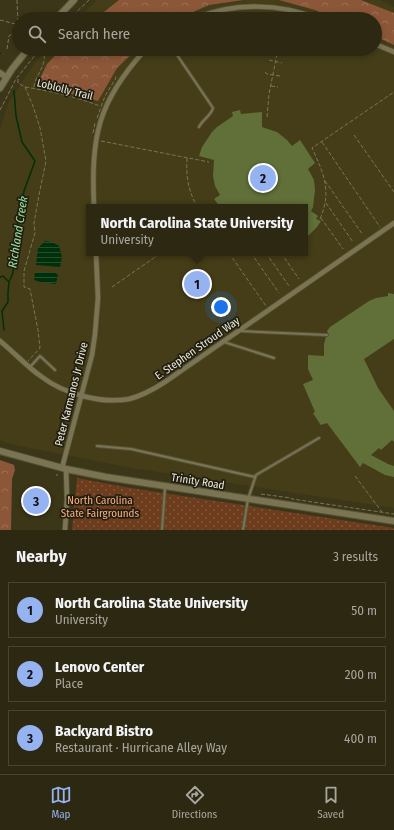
<!DOCTYPE html>
<meta charset="utf-8">
<style>
body{margin:0;font-family:"Fira Sans Condensed",sans-serif;background:#393420;color:#f1f3f6}
.you{position:absolute;left:221px;top:307px;width:14px;height:14px;margin:-10px;border:3px solid #fff;border-radius:50%;background:#1a73e8;box-shadow:0 0 0 6px #1a73e833}
.badge{display:grid;place-items:center;width:26px;height:26px;border-radius:50%;background:#95b2f1;color:#111;font-size:13px;font-weight:700}
.pin{position:absolute;translate:-50% -50%;border:2px solid #fff;box-shadow:0 1px 4px #0006}
.popup{position:absolute;left:86px;top:204px;width:222px;height:52px;box-sizing:border-box;display:grid;place-content:center;border-radius:0px;background:#2d2812;filter:drop-shadow(0 1px 3px #0005);font-size:13px;white-space:nowrap;color:#a7a69f}
.popup b{font-size:15px;color:#f1f3f6}
.popup::after{content:'';position:absolute;left:50%;top:100%;margin-left:-8px;border:8px solid transparent;border-top-color:#2d2812}
.list{margin:0;padding:0;list-style:none}
h2{display:flex;justify-content:space-between;align-items:center;height:52px;margin:0;padding:0 16px;font-size:17px}
h2 small{font-size:13px;font-weight:400;color:#a7a69f}
.list li{display:grid;grid-template-columns:26px 1fr auto;gap:12px;align-items:center;box-sizing:border-box;height:56px;margin:0 8px 8px;padding:0 8px;border:1px solid #484432;border-radius:0px}
.list b{display:block;font-size:15px;white-space:nowrap}
.list p{margin:0;font-size:13px;white-space:nowrap;color:#a7a69f}
.list em{font-size:13px;font-style:normal;color:#a7a69f}
.icon{flex:none;width:22px;height:22px;fill:none;stroke:currentColor;stroke-width:2;stroke-linecap:round;stroke-linejoin:round}
.map{position:relative;flex:none;width:394px;height:530px;overflow:hidden}
.search{position:absolute;background:#2d2812;box-shadow:0 2px 6px #0003;left:12px;right:12px;top:12px;height:44px;display:flex;align-items:center;gap:10px;box-sizing:border-box;padding:0 14px;border-radius:22px;color:#a7a69f;font-size:15px}
.sheet{height:244px;background:#2d2812}
nav{display:flex;justify-content:space-around;align-items:center;box-sizing:border-box;height:56px;border-top:1px solid #484432;background:#2d2812;font-size:11px;color:#a7a69f}
nav a{display:grid;justify-items:center;gap:2px}
nav .on{color:#95b2f1}
.map>svg:first-child{display:block}
</style>
<div class="map">
<svg width="394" height="530" viewBox="0 0 394 530">
<defs>
<pattern id="forest-crowns" width="20" height="18" patternUnits="userSpaceOnUse"><rect width="20" height="18" fill="#8c5738"/><path d="M2 6a3 3 0 1 1 6 0M12 15a3 3 0 1 1 6 0" fill="none" stroke="#9c6f54"/></pattern>
<pattern id="park-dots" width="8" height="8" patternUnits="userSpaceOnUse"><rect width="8" height="8" fill="#6d3c1d"/><path d="M2 2h.1M6 6h.1" fill="none" stroke="#82583d" stroke-width="1.8" stroke-linecap="round"/></pattern>
<pattern id="water-rules" width="6" height="5" patternUnits="userSpaceOnUse"><rect width="6" height="5" fill="#003009"/><path d="M0 2.5h6" fill="none" stroke="#254e2c"/></pattern>
</defs>
<rect width="100%" height="100%" fill="#3c3618"/>
<path fill="#453d17" fill-rule="evenodd" d="M97 0H379L394 7V508L132 468 10 444 0 440V129L9 102 36 61 48 49H375V19H77ZM89 207H305V253H89Z"/>
<path fill="url(#forest-crowns)" d="M119 0H361L394 13V45L375 36V19H335L315 10 279 0H243L209 5 177 19H95Z
M61 49H137L117 68 98 101 37 85 47 64Z
M0 460 14 465 15 470 12 479 11 530H0Z"/>
<path fill="url(#park-dots)" d="M77 478 130 488 394 528V530H72Z"/>
<path fill="url(#water-rules)" d="M45 241 52 242 59 246 62 257 60 267 36 265 38 248Z
M35 272H54L58 275 56 284 40 282 34 280Z"/>
<g fill="none" stroke-linecap="round" stroke-linejoin="round">
<path stroke="#003009" stroke-width="1.5" d="M0 53V54
M0 277 3 276 9 282
M4 330 2 311 8 302V292L9 282 13 273 18 218 24 191 35 161 22 142 16 116 14 91"/>
</g>
<path fill="#607038" d="M240 110 241 114 262 112V127L277 132 287 140 292 146 300 140 315 163 308 169 314 180 315 190 313 207 311 211 318 216 316 219 321 221 317 227 305 239V207H220L214 199 220 195 215 186 213 176 214 160 199 156 202 147 212 132 217 127 233 116 232 112Z
M388 293 394 294V339L364 359 378 388 394 411V442L392 440 381 450 379 448 371 455 388 464 394 466V477L385 475 363 463 360 467 327 423 321 425 320 424 313 413 315 412 303 384 313 380 308 369V355L324 356V344L326 337 329 336 327 331 330 327 369 301 376 298 388 296Z
M43 492 46 495V513L25 512 27 493H42Z"/>
<g fill="none" stroke-linecap="round" stroke-linejoin="round">
<defs>
<path id="service" d="M173 49 213 108C211 116 202 120 199 127
M240 331 327 335
M224 342 274 358
M30 367 40 356 55 370
M97 446 131 449 255 477
M162 530 165 488
M243 530 248 499 256 475 319 438"/>
<path id="minor" d="M194 19C233 2 280 3 319 19
M375 44 394 52
M94 207C91 137 97 102 146 49
M0 341C15 353 27 367 42 377 64 394 102 404 129 399 142 396 154 389 165 382L394 223
M62 468 92 355 95 334 98 298 96 253
M65 530 67 499 66 469"/>
<path id="tertiary" d="M0 73 6 77"/>
<path id="secondary" d="M56 19 74 0
M0 88 12 69 28 49
M0 451 66 469 106 477 394 521"/>
</defs>
<use href="#service" stroke="#575339" stroke-width="4"/>
<use href="#minor" stroke="#575339" stroke-width="6"/>
<use href="#tertiary" stroke="#575339" stroke-width="8"/>
<use href="#secondary" stroke="#575339" stroke-width="8"/>
<path stroke="#7a755b" stroke-width="1" stroke-dasharray="4 2" stroke-linecap="butt" d="M17 0 18 24
M69 19 89 0
M0 20 19 25
M7 49 9 36 19 28
M274 49 285 51
M269 60 282 63
M265 72 267 74 280 76
M18 79V83L25 87 33 106 40 128 46 161 39 195 34 223 35 233 24 271V287L30 289 38 330 40 348 28 361
M271 86 278 87
M25 87C51 91 76 97 100 106
M34 87C35 74 51 62 41 49
M0 110 16 79 40 49
M267 117 269 94 278 49
M97 118 105 96 116 78 115 75
M93 133 95 123
M354 135 394 192
M101 141 209 162
M322 142 380 227
M187 158C186 178 188 189 197 207
M325 181 363 235
M326 203 353 242
M321 218 343 249
M320 219C332 191 324 174 312 148L394 92
M229 253 266 306
M251 253 279 293
M266 253 289 286
M281 253 299 279
M112 287 161 253
M57 476V474
M355 476 382 512
M261 494 291 498 292 499 394 514"/>
<use href="#service" stroke="#7a7453" stroke-width="2"/>
<use href="#minor" stroke="#7a7453" stroke-width="4.5"/>
<use href="#tertiary" stroke="#7a7453" stroke-width="5.5"/>
<use href="#secondary" stroke="#7a7453" stroke-width="6"/>
</g>
<g text-anchor="middle" stroke-width="3.5" stroke-linejoin="round" paint-order="stroke">
<g font-size="11" fill="#ece9d7" stroke="#201e11">
<text transform="translate(65 89) rotate(14)" y="4">Loblolly Trail</text>
<text transform="translate(197 348) rotate(-35)" y="4">E. Stephen Stroud Way</text>
<text transform="translate(71 394) rotate(-76)" y="4">Peter Karmanos Jr Drive</text>
<text transform="translate(198 481) rotate(9)" y="4">Trinity Road</text>
</g>
<g font-size="11" fill="#fead7f" stroke="#201e11">
<text x="100" y="504">North Carolina<tspan x="100" dy="13">State Fairgrounds</tspan></text>
</g>
<g font-size="12" font-style="italic" fill="#99e0a0" stroke="#201e11">
<text transform="translate(18 232) rotate(-81)" y="4">Richland Creek</text>
</g>
</g>
</svg>
<div class="you"></div>
<div class="pin badge" style="left:197px;top:284px">1</div>
<div class="popup"><b>North Carolina State University</b>University</div>
<div class="pin badge" style="left:263px;top:178px">2</div>
<div class="pin badge" style="left:36px;top:501px">3</div>
<div class="search"><svg class="icon" aria-label="search" viewBox="0 0 24 24"><circle cx="10" cy="10" r="6"/><path d="M15 15l6 6"/></svg>Search here</div>
</div>
<section class="sheet">
<h2>Nearby<small>3 results</small></h2>
<ul class="list">
<li><span class="badge">1</span><div><b>North Carolina State University</b><p>University</p></div><em>50 m</em></li>
<li><span class="badge">2</span><div><b>Lenovo Center</b><p>Place</p></div><em>200 m</em></li>
<li><span class="badge">3</span><div><b>Backyard Bistro</b><p>Restaurant · Hurricane Alley Way</p></div><em>400 m</em></li>
</ul>
</section>
<nav>
<a class="on"><svg class="icon" aria-label="map" viewBox="0 0 24 24"><path d="M3 6l6-2 6 2 6-2v14l-6 2-6-2-6 2zM9 4v14M15 6v14"/></svg>Map</a>
<a><svg class="icon" aria-label="directions" viewBox="0 0 24 24"><path d="M12 3l9 9-9 9-9-9zM9 14v-3h6M13 9l2 2-2 2"/></svg>Directions</a>
<a><svg class="icon" aria-label="saved" viewBox="0 0 24 24"><path d="M7 4h10v16l-5-4-5 4z"/></svg>Saved</a>
</nav>
